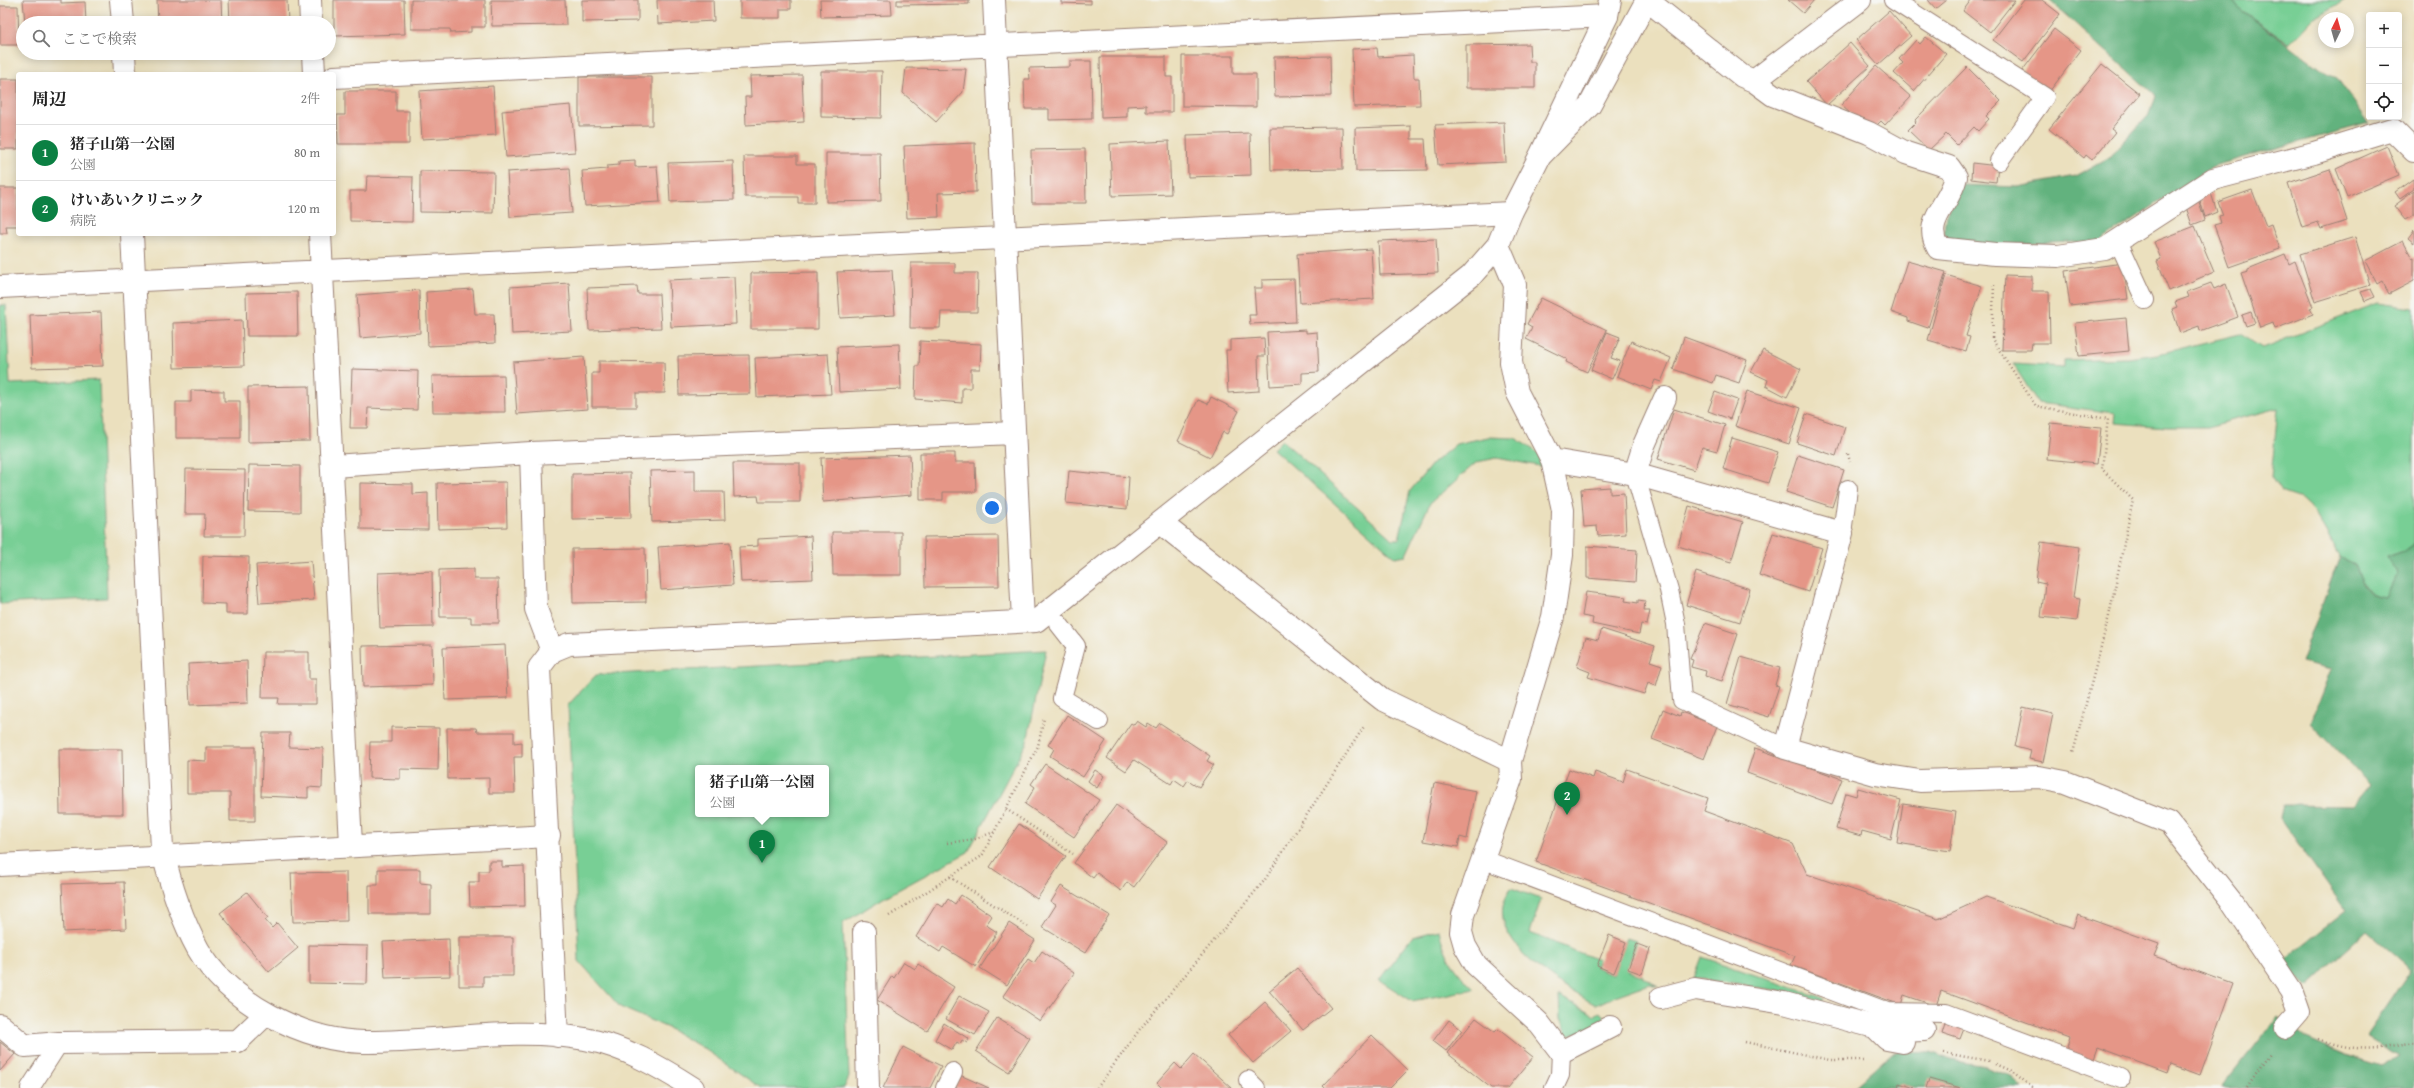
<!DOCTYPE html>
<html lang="ja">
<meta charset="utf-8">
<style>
body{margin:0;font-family:"Gentium Book Plus","Noto Serif JP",serif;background:#f2f2f2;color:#222}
.controls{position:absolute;right:12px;top:12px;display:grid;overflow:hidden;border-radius:4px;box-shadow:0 2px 10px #0003}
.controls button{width:36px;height:36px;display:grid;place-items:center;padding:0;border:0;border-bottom:1px solid #e0e0e0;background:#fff;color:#222;font:20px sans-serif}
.compass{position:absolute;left:2318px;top:12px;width:36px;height:36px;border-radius:50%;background:#fff;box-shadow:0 2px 10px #0003;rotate:5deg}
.you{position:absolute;left:992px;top:508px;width:14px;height:14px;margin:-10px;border:3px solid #fff;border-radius:50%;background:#1a73e8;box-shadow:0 0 0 6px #1a73e833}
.badge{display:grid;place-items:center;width:26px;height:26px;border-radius:50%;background:#0b8043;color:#fff;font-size:13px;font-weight:700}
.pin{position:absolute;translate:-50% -33px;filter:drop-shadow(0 1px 2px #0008)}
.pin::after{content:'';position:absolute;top:21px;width:14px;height:12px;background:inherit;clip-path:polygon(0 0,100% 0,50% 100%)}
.popup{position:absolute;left:695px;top:765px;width:134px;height:52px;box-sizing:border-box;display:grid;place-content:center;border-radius:4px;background:#fff;filter:drop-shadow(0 1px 3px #0005);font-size:13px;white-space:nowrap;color:#767676}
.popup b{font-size:15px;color:#222}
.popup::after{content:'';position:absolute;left:50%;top:100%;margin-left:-8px;border:8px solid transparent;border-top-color:#fff}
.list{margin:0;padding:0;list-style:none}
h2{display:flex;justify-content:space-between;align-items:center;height:52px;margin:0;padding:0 16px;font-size:17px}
h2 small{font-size:13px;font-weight:400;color:#767676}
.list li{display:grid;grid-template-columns:26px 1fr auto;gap:12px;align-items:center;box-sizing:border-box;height:56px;padding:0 16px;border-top:1px solid #e0e0e0}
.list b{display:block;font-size:15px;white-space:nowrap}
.list p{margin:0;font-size:13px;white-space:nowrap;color:#767676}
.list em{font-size:13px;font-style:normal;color:#767676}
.icon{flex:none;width:22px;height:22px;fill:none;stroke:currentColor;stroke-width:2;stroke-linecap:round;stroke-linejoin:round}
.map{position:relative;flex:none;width:2414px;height:1088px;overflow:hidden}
.search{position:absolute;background:#fff;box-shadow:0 2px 10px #0003;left:16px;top:16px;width:320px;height:44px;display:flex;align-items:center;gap:10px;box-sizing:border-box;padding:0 14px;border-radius:22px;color:#767676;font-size:15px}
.panel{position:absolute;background:#fff;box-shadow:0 2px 10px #0003;left:16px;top:72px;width:320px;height:164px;border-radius:4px}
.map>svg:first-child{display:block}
</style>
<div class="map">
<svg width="2414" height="1088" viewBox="0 0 2414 1088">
<rect width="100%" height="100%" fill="#f6f6f2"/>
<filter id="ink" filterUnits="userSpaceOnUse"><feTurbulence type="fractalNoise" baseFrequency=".025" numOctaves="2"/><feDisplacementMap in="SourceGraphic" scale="8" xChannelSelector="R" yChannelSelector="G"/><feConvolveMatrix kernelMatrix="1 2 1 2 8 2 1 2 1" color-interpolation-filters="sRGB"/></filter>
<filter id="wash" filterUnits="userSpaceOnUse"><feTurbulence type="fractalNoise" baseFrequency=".012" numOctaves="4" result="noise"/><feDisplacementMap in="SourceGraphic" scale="16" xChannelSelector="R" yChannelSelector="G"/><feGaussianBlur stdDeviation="0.9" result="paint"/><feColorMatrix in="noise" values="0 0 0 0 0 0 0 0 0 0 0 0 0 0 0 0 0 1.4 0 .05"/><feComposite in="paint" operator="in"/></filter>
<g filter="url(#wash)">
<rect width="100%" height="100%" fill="#ebe0be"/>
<path fill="#78cf95" stroke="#617760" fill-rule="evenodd" d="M2233 0H2345L2312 20 2289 44 2240 9Z
M2378 303 2414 308V543L2404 551 2387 557 2397 573 2386 597C2366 595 2361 583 2356 566L2340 556 2314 511 2301 499 2281 492 2271 477 2278 408 2207 427H2167L2114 423 2115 413 2038 403 2013 364 2064 367V360L2128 358 2158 354 2240 334 2262 348Z
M0 305H6L10 384 99 380 107 598 0 604Z
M1488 437 1515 438 1540 454 1544 467 1497 458 1477 462 1430 503 1406 555 1395 557 1273 449 1282 440 1392 539H1399L1410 491 1433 463 1456 444Z
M1046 650 1027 742 968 852 885 897 843 923 849 1077 844 1088H761L703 1048 668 1028 620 1007 579 961 568 705 596 675ZM698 768H826V814H698Z
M1511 888 1541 899 1530 933 1598 960 1595 967 1613 974 1627 938 1636 941 1626 970 1643 976V978L1658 986 1649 984 1615 996 1596 1005C1563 987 1475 937 1511 888Z
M1439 930C1444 954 1456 973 1474 989L1412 1001 1379 980 1412 937Z
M1702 957 1823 998V1002L1788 992 1694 978Z
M1559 996 1595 1015 1600 1012 1607 1020 1606 1026 1567 1035 1560 1019Z"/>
<path fill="#62b27e" stroke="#566854" d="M2049 0H2233L2240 9 2327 74 2337 78 2369 123 2213 166 2101 241 1969 246 1949 243C1936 225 1954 202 1962 185L2018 187 2075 176 2108 158 2150 114 2156 96Z
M2414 543V1088H2221L2278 1017 2304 1037 2346 1055 2381 1066 2399 1056 2366 1036 2411 969 2367 931 2307 986 2281 962 2346 911 2280 818 2283 805 2353 806 2370 785 2311 723 2332 669 2301 662 2340 556 2356 566C2362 584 2364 595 2386 597L2397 573 2387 557 2404 551Z
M1899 1051 1930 1052 1950 1060 1986 1066 2008 1074 2022 1088 1854 1087 1892 1053Z"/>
<g id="blocks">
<path fill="#e59687" d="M23 0H61V3L85 2 86 23H25Z
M157 0H221L222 23H158Z
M229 0H287L288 23H230Z
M334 0H404L405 34 334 36Z
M411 0H485V27H471V32L451 33 450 29H411Z
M491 0H565L566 25 492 26Z
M582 0H638V21L582 22Z
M657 0H713L714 21 658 24Z
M740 0H791V9H780V18H740Z
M820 0H891L892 15 821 17Z
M897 0H969V4L897 5Z
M1061 0H1091V4L1061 3Z
M1788 0H1814L1803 13Z
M1928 0H1947L1936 9Z
M1971 0H2015L1990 32 1963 11Z
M2024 0H2042L2060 14 2023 62 1993 40Z
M0 6H18L19 45H0Z
M1889 11 1911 36 1878 65 1856 40Z
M2054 29 2081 50 2049 92 2022 71Z
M1926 37 1946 54 1914 91 1894 73 1903 63 1899 59 1916 40 1920 44Z
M1850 43 1870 66 1827 105 1806 82Z
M1529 44 1530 62H1535V88H1466V45Z
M1377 48 1378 57 1413 55 1414 78H1419L1420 105 1354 107 1352 49Z
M1182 56H1233V74H1256V107L1182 106Z
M1330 56 1331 96 1275 97 1274 57Z
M1100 57H1166V77H1172V112H1146V105L1127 106V117L1101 118Z
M1070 61H1091L1092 119 1049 120V109H1025L1024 79H1030L1029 68 1070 67Z
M2102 64 2140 94 2111 129 2115 132 2092 160 2086 155 2084 158 2049 129Z
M1876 66 1911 97 1885 125 1881 121 1874 128 1861 123 1841 105Z
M1967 67 2001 101 1986 116 1989 119 1978 131 1974 127 1957 145 1946 134 1929 150 1908 130 1916 122 1915 120Z
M906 68 966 69 963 92 936 122 903 93Z
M821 71H882L881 118 821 117Z
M802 75 804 122 746 125 745 97H751L750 76Z
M579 77H652V125L579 126Z
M0 79H18V149H0Z
M493 86 496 135 422 139 419 91Z
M345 91H396V111H409V144H338L337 115H345Z
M571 105 575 152 506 157 502 111Z
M1504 122 1506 162 1438 165 1435 125Z
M1411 126V139H1425L1427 170 1356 171 1355 128Z
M1342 127 1343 169 1271 170 1270 128Z
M1250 133 1251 175 1188 177 1187 135Z
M1169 141 1171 194 1112 196 1110 144Z
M975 143 976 192 938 193 939 217 907 218 904 146Z
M2387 146 2399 175 2347 197 2336 169Z
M1085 149 1086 203H1032L1031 150Z
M826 153H880L881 201 826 202Z
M744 156H797V164H815V203H798V197H745Z
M635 160V167L657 166 660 202 585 206 582 171 607 169V166L619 165V161Z
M733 161 734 200 670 202 668 163Z
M1972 163 1998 166 1996 182 1971 179Z
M569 168 572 213 510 217 507 172Z
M2330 169 2347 221 2321 229 2318 222 2302 227 2288 183Z
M420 171 494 172 493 213 420 212Z
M367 176 413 177 412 222 350 221V191H366Z
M2413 179 2414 189 2400 199 2395 192Z
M0 188H18V226H6L7 233H0Z
M2252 190 2266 226 2271 224 2280 249 2229 267 2214 225 2221 223 2219 216 2223 215 2218 202Z
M2414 191V215L2405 220 2394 206Z
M2211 193 2217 212 2205 217 2199 197Z
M2198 199 2205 220 2192 225 2185 204Z
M2195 226 2214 272 2169 291 2157 261 2161 259 2154 242Z
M2414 230V243L2408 238Z
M2355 237 2370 285 2315 302 2300 254Z
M1436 239 1438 273 1380 275 1378 241Z
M2403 241 2412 258 2414 257V281L2389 294 2382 281 2377 284 2365 261Z
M1371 249 1374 299 1300 303 1297 254Z
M2285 254 2289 264 2295 261 2313 307 2310 308 2313 314 2275 329 2273 323 2260 328 2241 273 2248 271V269Z
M1907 261 1946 272 1928 328 1908 321V318L1891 312Z
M911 263H955V273H978L977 312H941L940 328H910Z
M2123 263 2128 299 2070 306 2065 271Z
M892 270 895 315 840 318 837 272Z
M818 272V329H751V273Z
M1946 275 1982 286 1966 336 1970 337 1966 351 1928 340Z
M2005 275 2032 276V291H2049L2050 343H2032L2031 350H2002Z
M734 277 736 324 671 327 669 280Z
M1294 279 1296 322 1250 324 1249 315H1256L1254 288H1262V280Z
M569 283 572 331 512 334 510 287Z
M2211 283 2214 289 2226 284 2238 317 2200 331 2199 326 2180 333 2172 309 2177 307 2175 302 2189 297 2187 292Z
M637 286 638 294H659L661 328 589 330 587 288Z
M473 289 475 314H494L495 343 428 346 426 292Z
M2371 289 2375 297 2365 301 2361 292Z
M419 290 420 333 360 338 357 295Z
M297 292 298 336H247L246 293Z
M1541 298 1607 330 1587 372 1566 362 1567 359 1526 339 1532 327 1527 324Z
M101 312 103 366 32 368 30 315Z
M2251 312 2255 323 2246 326 2242 315Z
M2126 318 2129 351 2079 356 2075 323Z
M242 320 244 366 174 368 173 323Z
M1306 330V333L1317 332 1319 372 1302 373V384L1270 386 1267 332Z
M1607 332 1620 337 1611 358 1620 361 1612 379 1591 370Z
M1684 337 1747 360 1739 383 1716 375 1713 383 1673 369Z
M1264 338 1265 356H1258L1259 391 1228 393 1226 350H1230V340Z
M920 341 981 344 980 369H971V388H962V403L915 399 916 366H919Z
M1631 341 1671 358 1661 382 1655 380 1651 390 1617 376Z
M899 344 901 389 839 392 837 347Z
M1763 350 1801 369 1787 397 1766 386 1768 380 1751 372Z
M828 354 831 394 757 397 755 358Z
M749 355 750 394 679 395 678 356Z
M584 357 588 409 517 414 513 362Z
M599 361 664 362 665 393H636V407H592V373H599Z
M352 369 418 371 417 410 368 408 367 428H350Z
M504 375 505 412H433L432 376Z
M309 386 310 441 248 442V387Z
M191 390 224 391V401H240V438H176V402H191Z
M1747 391 1801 408 1789 444 1735 426Z
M1715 392 1737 400 1730 419 1708 411Z
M1211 397 1239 411 1227 434 1223 432 1210 457 1178 441 1198 400 1208 404Z
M1674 409 1725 425 1717 451 1702 447 1694 470 1658 459Z
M1806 414 1845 427 1836 456 1797 443Z
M2051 423 2101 428 2097 464 2047 459Z
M1732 438 1778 452 1768 483 1723 469Z
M920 453H955V462H975L976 492H943V500H920Z
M910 455 912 495 823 502 821 458Z
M1798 455 1844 470 1832 507 1786 492Z
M733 463H800V502H759L758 496 734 497Z
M249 465 300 466V512L248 511Z
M186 469 245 470 244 536H204L205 514H185Z
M695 470V492H724L725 520 652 522 650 471Z
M1069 471 1129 477 1127 509 1066 503Z
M630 473 631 518 572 519V474Z
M506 482 507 527 438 529 437 483Z
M360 483 413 484V494L428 493V530L360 529Z
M1610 487V494L1624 493 1626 534 1598 536 1597 526 1584 527 1581 489Z
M1689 506 1743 522 1731 562 1678 546Z
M832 532H901V575H833Z
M1773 533 1822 548 1808 592 1759 575Z
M811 536 813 579 741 582 739 547 758 546V539Z
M998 536 999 586 925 587 924 537Z
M730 542 733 585 661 590 658 547Z
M2041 542 2080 547 2073 598 2080 599 2077 621 2041 617 2045 584 2036 582Z
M1587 546 1637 550 1635 582 1587 578Z
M645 548 646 602 573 603 572 549Z
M203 556 249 557 248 614H226V604L202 603Z
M311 561 314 600 259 603 256 565Z
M474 569V579H498L499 623H471V617H440L439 570Z
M432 571 433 627 380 628 378 573Z
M1696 572 1750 589 1740 622 1686 605Z
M1586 592 1626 597 1625 601 1638 603V600L1645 601 1644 611H1650L1647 625 1641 624 1639 634 1592 624 1593 618 1582 616Z
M1705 623 1738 634 1722 681 1705 676 1706 671 1691 667 1693 660 1690 659Z
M1602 629 1655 646 1650 661 1662 665 1656 686 1648 683 1644 694 1588 677 1590 672 1577 667 1586 637 1598 640Z
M432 645 433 685 363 687 362 646Z
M505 645 508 698 445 700 443 648Z
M263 652H309V679H316V704H278L279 698H262Z
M1741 657 1780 668 1775 685 1779 686 1769 717 1727 704Z
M247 661 248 703 190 705 188 664Z
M2023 707 2053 714 2043 762 2029 759 2031 751 2015 747Z
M1663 709 1680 716 1681 712 1717 726 1704 759 1652 739Z
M1067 715 1106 741 1083 777 1050 756 1054 749 1048 745Z
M1137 721 1146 727 1148 723 1156 728 1160 723 1210 756 1207 761 1214 765 1199 787 1188 780 1184 786 1174 779 1171 784 1134 760 1126 771 1107 758 1131 723 1134 725Z
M391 727 439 728 438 770 400 769V779L369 778 370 742H391Z
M447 728H476L477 732H514V743L522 742V757H514L515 793H489V778L448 779Z
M263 733H290L289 747 323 748 322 788 308 787V798L261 796Z
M206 747H255V821H230V793H187V760L206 761Z
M1755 748 1842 779 1832 804 1747 773Z
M59 749H122L123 814H60Z
M1045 764 1099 800 1074 837 1025 804 1035 787 1031 784Z
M1569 769 1593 778 1595 772 1623 782 1627 769 1708 798 1704 811 1793 844 1807 874 1938 919 1986 897 2073 928 2078 915 2159 944 2154 956 2233 984 2200 1075 2171 1064 2168 1073 2098 1047 2088 1074 2061 1064 2070 1038 1941 991 1936 1006 1904 995 1901 1005 1791 965 1795 956 1536 862Z
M1095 770 1104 776 1097 788 1088 781Z
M1434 783 1476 791 1467 839 1460 837 1458 847 1423 841Z
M1858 788 1901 800 1891 839 1862 831 1861 836 1836 829 1846 793 1856 796Z
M1903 804 1956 812 1950 851 1897 843Z
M1116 805 1167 842 1134 887 1127 882 1121 891 1097 873 1093 878 1074 863Z
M1019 824 1066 856 1037 899 990 867Z
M489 861H502V867L524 866 525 906 470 907 469 882H479V871H489Z
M378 869H420V883L431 884V914H369V885H378Z
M346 872 347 921 293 922 291 873Z
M124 882 126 929 64 932 62 884Z
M1061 886 1109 915 1085 953 1042 927 1056 905 1051 902Z
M247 892 268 918 265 920 272 928 277 923 298 948 269 972 220 913Z
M961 895 992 916 986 925 997 932 976 967 943 947 940 952 916 937 937 903 943 907 948 899 955 904Z
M1009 923 1035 940 1007 985 980 968Z
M1609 935 1626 942 1614 973 1597 966Z
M459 937H513V976H483V986H459Z
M449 939 450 976 385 978 383 942Z
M1637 944 1650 949 1642 974 1628 969Z
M309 945 368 946 367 984 309 983Z
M1042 951 1074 973 1040 1021 1003 996 1028 959 1034 963Z
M904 962 915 969 918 964 954 987 927 1031 877 1000 892 976 894 978Z
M1297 968 1331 1008 1303 1030 1269 991Z
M959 996 989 1012 975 1035 946 1019Z
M1265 1002 1291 1031 1253 1063 1228 1035Z
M997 1018 1030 1038 1009 1072 976 1051Z
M1476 1018 1495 1032 1498 1029 1533 1057 1508 1088H1491L1447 1053Z
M1449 1020 1462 1030 1446 1051 1433 1041Z
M1946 1020 1965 1026 1960 1039 1942 1033Z
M944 1023 969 1039 967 1043 962 1040 960 1044 957 1042 952 1050 935 1040Z
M1372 1035 1408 1070 1390 1088H1325L1323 1086Z
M0 1042 15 1054 0 1071Z
M903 1047 941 1066 930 1088H883Z
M1194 1054 1232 1088H1162L1157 1083 1175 1063 1181 1069Z
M960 1075 989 1088H954Z
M1929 1079 1961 1088H1926Z
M1899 1083 1915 1088H1898Z"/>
</g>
</g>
<g filter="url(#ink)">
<use href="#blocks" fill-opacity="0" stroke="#9a8074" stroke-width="1"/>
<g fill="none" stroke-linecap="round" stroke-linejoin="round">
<defs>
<path id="service" d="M1893 0 2045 97 1999 161
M2118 241 2145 300
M1635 474 1669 590 1676 624 1682 700 1785 748
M1842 533 1848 489
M1058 623 1076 646 1062 698 1099 721
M1482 859 1888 1012 1946 1013 2121 1078
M1248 1080 1256 1088
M30 1088 59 1043
M945 1088 953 1072
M1554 1088 1560 1075 1561 1052"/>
<path id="pedestrian" d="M1661 998 1695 989 1784 1003 1875 1027 1887 1039 1903 1042
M1884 1029 1898 1031 1924 1030
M1561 1052 1610 1027"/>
<path id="minor" d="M310 0 311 23
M994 0 1023 621
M1647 0 1742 76 1754 81 1773 95 1869 133 1906 153 1949 167 1956 177C1950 205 1922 220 1938 248L1995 254 2058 256 2105 249 2213 179 2314 153 2392 129 2414 151
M313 53 314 74
M334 77 1607 16
M1754 81 1860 0
M1542 154 1590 105 1647 0
M320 234 351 845
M1498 245 1515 285 1511 362 1517 392 1552 460 1563 510 1562 555 1553 617 1510 761
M0 287 1511 213
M531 453 536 609 552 651
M1552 460 1635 474 1842 533 1785 748 1875 774 1920 781 2039 777 2065 782 2169 823 2231 901 2291 990 2299 1013 2286 1028
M333 466 531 453 1014 433
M1635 474 1644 445 1665 398
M1161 523 1382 699 1510 761 1511 779 1463 915 1461 932 1465 946 1476 965 1538 1022 1561 1052
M0 865 549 836
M864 932 868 1088
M0 1025 25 1046 59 1043 238 1041 266 1014"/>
<path id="tertiary" d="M121 0 123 23
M124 53 125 74
M132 234 162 849C170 883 181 918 198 949 229 1003 304 1041 364 1042 436 1043 514 1025 585 1039 624 1046 660 1067 693 1088
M557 1036 539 668 552 651 569 644 1036 621 1471 276 1498 245 1511 213 1541 154 1607 16 1610 0"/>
</defs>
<use href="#service" stroke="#9a8074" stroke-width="20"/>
<use href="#pedestrian" stroke="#9a8074" stroke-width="24"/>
<use href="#minor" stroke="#9a8074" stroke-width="24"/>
<use href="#tertiary" stroke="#9a8074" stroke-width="24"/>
<path stroke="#9a8074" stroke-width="2.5" stroke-dasharray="1 3" stroke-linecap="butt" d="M1994 285 1992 339 2036 406 2108 419 2102 469 2133 500 2109 616 2073 753
M1848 454 1850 462
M1006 809 1073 854
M947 843 975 839 994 832
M950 877 1028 927
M889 916 982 856 1038 746 1044 718
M2318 1039C2355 1052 2375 1050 2414 1043
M1745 1042 1830 1060H1864
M1944 1053 1989 1061
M1995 1064 2013 1072 2033 1088
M1097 1088 1140 1029 1264 881 1365 725
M2247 1088 2270 1053"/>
<use href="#service" stroke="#fff" stroke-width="18"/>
<use href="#pedestrian" stroke="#fff" stroke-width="22"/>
<use href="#minor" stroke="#fff" stroke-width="22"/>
<use href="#tertiary" stroke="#fff" stroke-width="22"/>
</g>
</g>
</svg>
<div class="controls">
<button>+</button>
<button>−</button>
<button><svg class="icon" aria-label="locate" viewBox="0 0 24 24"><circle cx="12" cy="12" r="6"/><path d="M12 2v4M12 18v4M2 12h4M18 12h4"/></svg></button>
</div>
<svg class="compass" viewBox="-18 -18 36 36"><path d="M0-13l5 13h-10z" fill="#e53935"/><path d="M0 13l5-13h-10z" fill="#767676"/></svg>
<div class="you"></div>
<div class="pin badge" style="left:762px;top:863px">1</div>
<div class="popup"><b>猪子山第一公園</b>公園</div>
<div class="pin badge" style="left:1567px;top:815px">2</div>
<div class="search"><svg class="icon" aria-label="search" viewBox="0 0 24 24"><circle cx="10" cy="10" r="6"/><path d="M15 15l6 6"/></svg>ここで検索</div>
<section class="panel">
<h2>周辺<small>2件</small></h2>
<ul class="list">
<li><span class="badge">1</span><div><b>猪子山第一公園</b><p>公園</p></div><em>80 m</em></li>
<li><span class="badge">2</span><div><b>けいあいクリニック</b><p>病院</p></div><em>120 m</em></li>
</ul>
</section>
</div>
